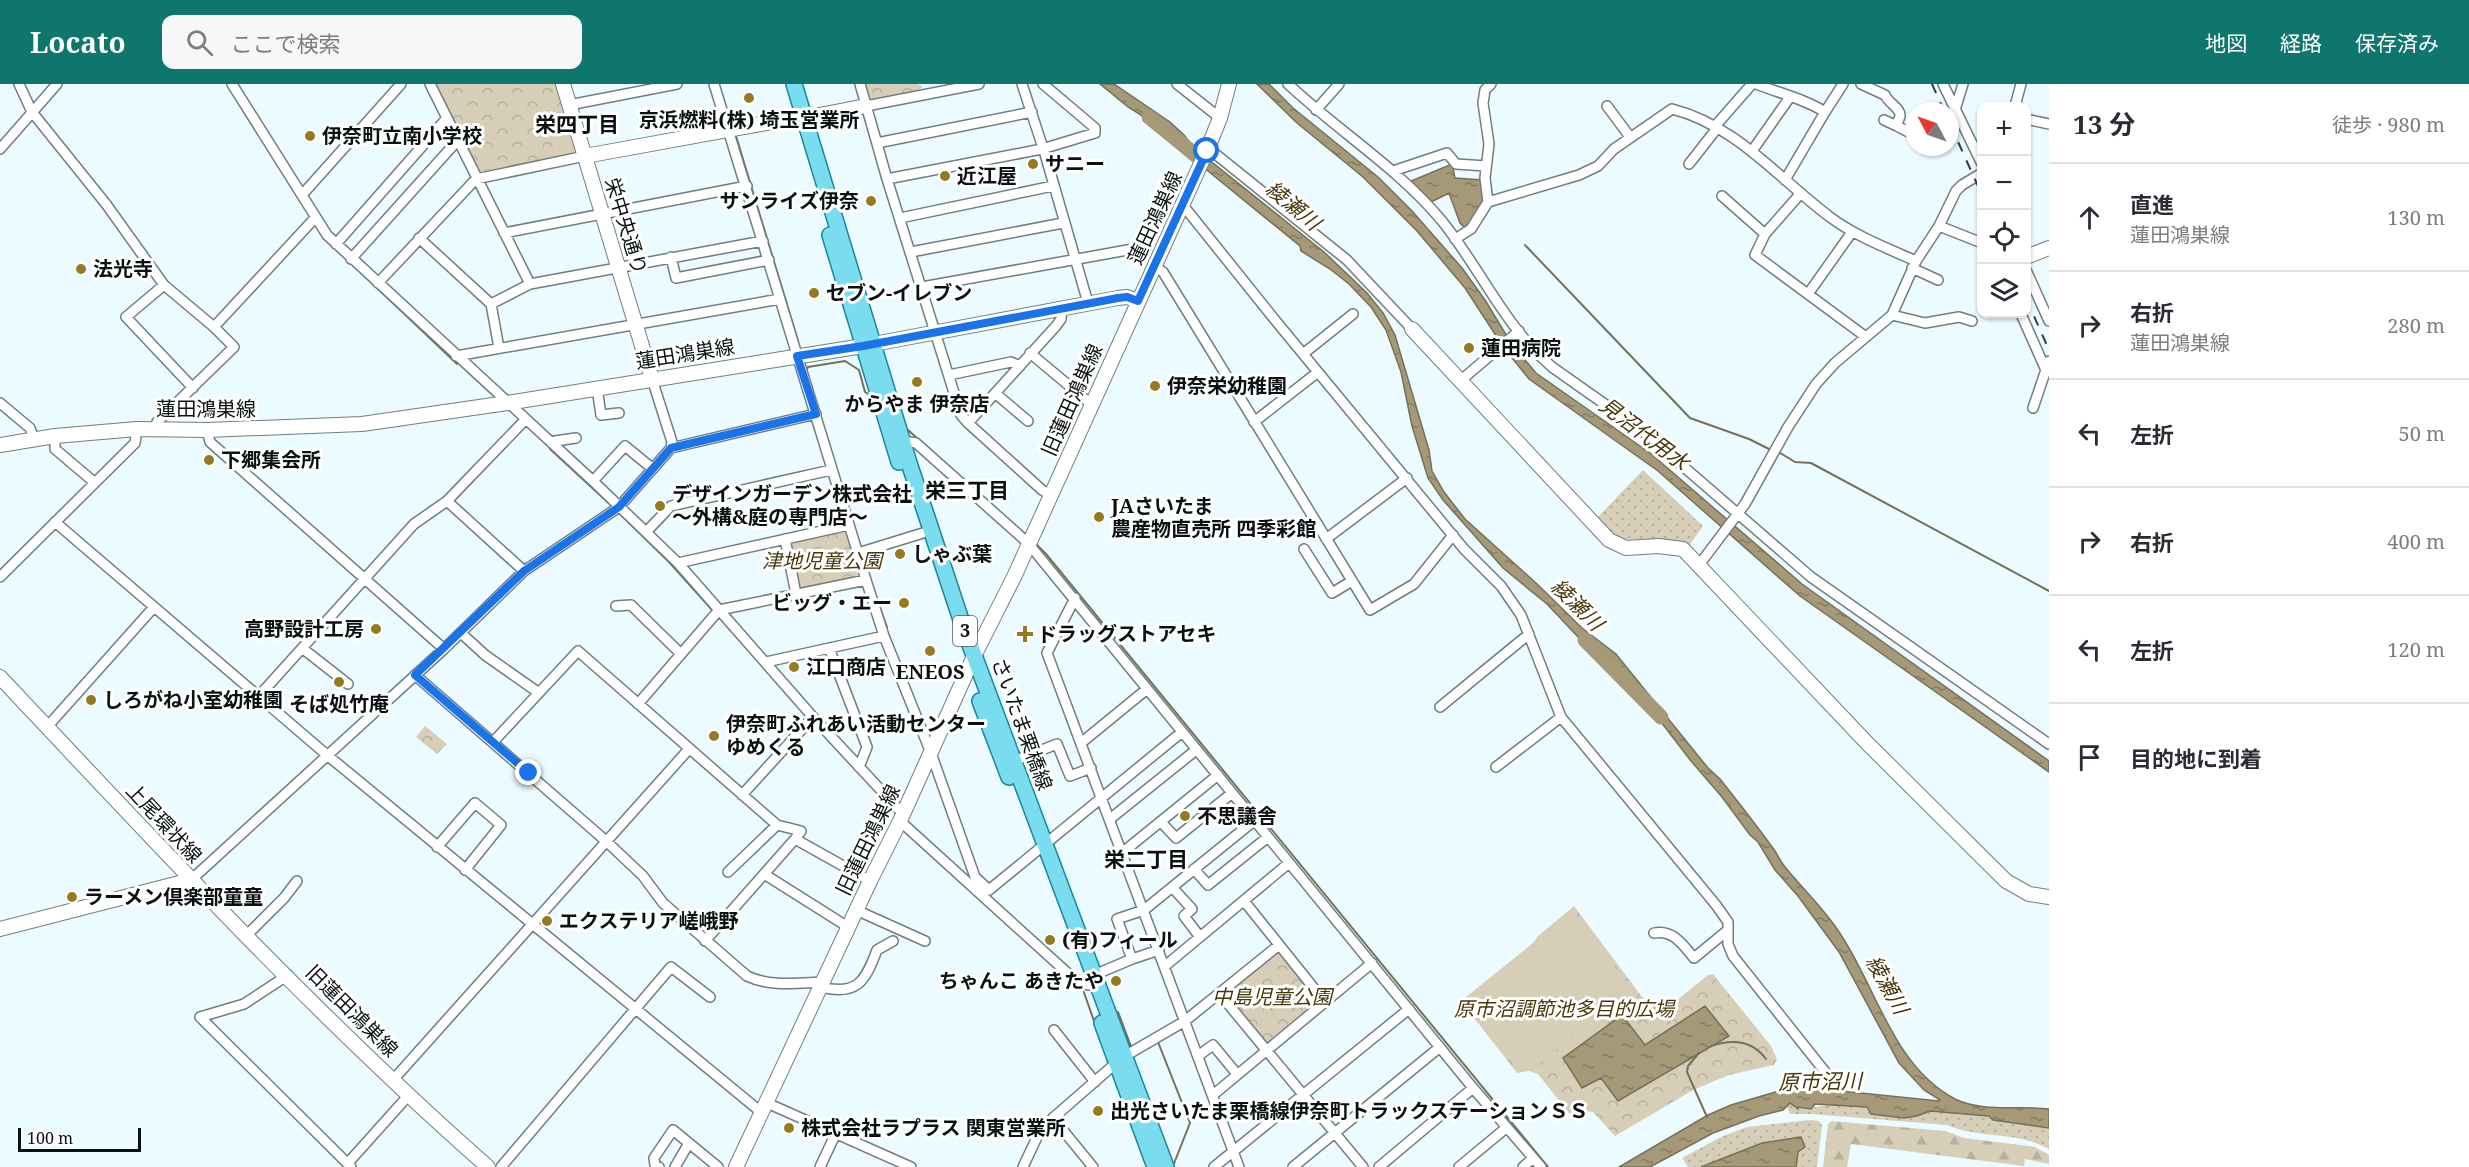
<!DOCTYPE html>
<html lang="ja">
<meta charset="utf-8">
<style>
body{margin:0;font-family:"Noto Serif","Noto Sans JP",serif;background:#f7f7f7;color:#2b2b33}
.controls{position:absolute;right:18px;top:18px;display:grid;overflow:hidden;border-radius:12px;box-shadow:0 2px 4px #0004}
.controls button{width:54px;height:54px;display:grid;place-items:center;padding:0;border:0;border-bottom:2px solid #e1e1e2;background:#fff;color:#2b2b33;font:30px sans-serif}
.compass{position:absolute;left:1905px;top:18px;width:54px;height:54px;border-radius:50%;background:#fff;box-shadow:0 2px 4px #0004;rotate:311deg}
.scale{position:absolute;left:18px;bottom:15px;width:123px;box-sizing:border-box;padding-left:6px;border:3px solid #0b1112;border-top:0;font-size:16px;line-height:21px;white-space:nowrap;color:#0b1112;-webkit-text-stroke:4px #fff;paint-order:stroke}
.stop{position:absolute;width:18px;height:18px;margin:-14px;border:4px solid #1a73e8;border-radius:50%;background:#fff}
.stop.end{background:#1a73e8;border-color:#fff;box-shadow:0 2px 6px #0008}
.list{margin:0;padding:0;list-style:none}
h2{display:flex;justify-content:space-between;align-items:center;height:78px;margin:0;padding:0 24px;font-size:26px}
h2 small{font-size:20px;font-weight:400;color:#7c7c81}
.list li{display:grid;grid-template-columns:39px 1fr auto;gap:18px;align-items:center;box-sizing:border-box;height:108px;padding:0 24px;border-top:2px solid #e1e1e2}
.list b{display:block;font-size:22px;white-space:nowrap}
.list p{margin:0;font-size:20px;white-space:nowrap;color:#7c7c81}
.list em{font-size:20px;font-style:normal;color:#7c7c81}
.icon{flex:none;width:33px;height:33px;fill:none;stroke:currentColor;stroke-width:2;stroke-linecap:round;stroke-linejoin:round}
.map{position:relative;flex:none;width:2049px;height:1083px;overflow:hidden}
header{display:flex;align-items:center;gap:36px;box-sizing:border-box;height:84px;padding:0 30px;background:#0f766e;color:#fff}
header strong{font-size:28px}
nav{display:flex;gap:33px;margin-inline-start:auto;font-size:21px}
.search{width:420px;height:54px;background:#f7f7f7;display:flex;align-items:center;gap:15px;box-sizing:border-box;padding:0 21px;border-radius:12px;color:#7c7c81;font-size:22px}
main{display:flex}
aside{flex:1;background:#fff}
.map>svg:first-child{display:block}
</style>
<header>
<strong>Locato</strong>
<div class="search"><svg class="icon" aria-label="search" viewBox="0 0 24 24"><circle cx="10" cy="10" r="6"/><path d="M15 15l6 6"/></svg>ここで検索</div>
<nav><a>地図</a><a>経路</a><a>保存済み</a></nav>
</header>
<main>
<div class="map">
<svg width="2049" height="1083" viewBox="0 0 2049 1083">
<defs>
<pattern id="grass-dots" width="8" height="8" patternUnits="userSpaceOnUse" patternTransform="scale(1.5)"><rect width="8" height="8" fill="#d6ceb7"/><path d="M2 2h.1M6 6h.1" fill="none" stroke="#b6b09c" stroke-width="1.8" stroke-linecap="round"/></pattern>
<pattern id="forest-firs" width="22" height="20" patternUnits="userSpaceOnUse" patternTransform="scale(1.5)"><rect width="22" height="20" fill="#d6ceb7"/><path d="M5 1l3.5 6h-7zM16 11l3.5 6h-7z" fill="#b6b09c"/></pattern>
<pattern id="park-crowns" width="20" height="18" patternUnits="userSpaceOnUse" patternTransform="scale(1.5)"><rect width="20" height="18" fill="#d6ceb7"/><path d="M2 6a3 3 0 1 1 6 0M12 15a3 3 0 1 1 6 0" fill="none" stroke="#b6b09c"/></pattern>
<pattern id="water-ripples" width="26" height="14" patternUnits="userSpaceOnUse" patternTransform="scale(1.5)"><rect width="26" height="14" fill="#a59977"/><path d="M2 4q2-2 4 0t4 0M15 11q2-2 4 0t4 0" fill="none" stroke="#857b60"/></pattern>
</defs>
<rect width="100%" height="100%" fill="#ebfbff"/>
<path fill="url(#grass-dots)" d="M1643 386 1703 442 1688 463 1675 457 1618 455 1596 435Z
M1790 1018C1810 1028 1808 1023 1828 1021 1840 1020 1855 1022 1868 1023L1871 1030 1904 1034 1917 1032 1930 1026 1939 1027 1990 1032 2049 1044V1065C2018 1047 1979 1055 1947 1041L1812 1030H1790L1787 1022Z
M1810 1036 1819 1037 1822 1041 1817 1083H1796L1798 1068 1762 1059 1701 1083H1688L1682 1074 1723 1052 1747 1043Z"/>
<path fill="url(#forest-firs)" d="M1831 1037 1945 1047 1964 1054 2035 1063 2049 1071V1080L2025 1075 2024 1082 1851 1060 1847 1083H1823L1828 1040Z"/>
<path fill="url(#park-crowns)" d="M435 0H556L577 67 574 70 479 88Z
M865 0H917L922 2 919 7 870 17Z
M847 446 858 494 798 508 787 461Z
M425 642 447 660 437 670 416 653Z
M1574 822 1642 913 1656 923 1671 921 1708 891 1713 890 1771 962 1777 975 1774 981 1729 991 1693 1006 1615 1052 1593 1028 1584 1027 1573 1034 1538 990 1529 987 1517 989 1461 917 1533 859 1538 852Z
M1278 866 1320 915 1266 960 1224 911Z"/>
<path fill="#d6ceb7" d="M1576 832 1631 904 1537 982 1518 984 1469 919Z"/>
<path fill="url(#water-ripples)" stroke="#777059" stroke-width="1.5" d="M1100 0H1114L1170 38 1184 51 1193 63 1324 168 1367 209 1383 229 1395 251 1429 366 1432 387 1444 408 1465 435 1536 499 1582 544 1616 570 1708 684 1720 695C1739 719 1758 743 1775 767 1778 772 1781 778 1785 783 1802 804 1822 823 1837 845 1876 900 1891 981 1955 1015 1983 1029 2019 1021 2049 1025V1044L1993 1036 1989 1032 1930 1027 1917 1032 1904 1034 1871 1030 1867 1023 1815 1020 1811 1025 1798 1023V1025L1790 1019 1783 1026 1759 1032 1713 1049 1650 1083H1619L1708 1031 1731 1021 1779 1007 1831 1006 1939 1017 1940 1016 1924 1006 1899 979 1839 868 1798 812 1775 786 1758 758 1750 751 1722 713 1691 677 1638 608 1621 590 1579 554 1547 520 1503 484 1443 416 1428 394 1412 342 1401 288 1386 246 1371 223 1349 200 1330 185 1301 167 1300 162 1208 87 1171 50 1128 23Z
M1257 0H1269L1293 24 1378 93 1412 127 1462 184 1485 216 1511 259 1536 289 1650 369 1802 500 2049 677V688L1800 512 1658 387 1529 295 1504 264 1465 204 1417 147 1363 93 1297 39Z
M1452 80 1455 94 1483 96 1485 118 1469 142 1465 144 1460 139 1449 109 1431 118 1411 97Z
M1705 922 1729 952 1618 1017 1601 994 1582 1004 1563 974 1622 931 1645 961Z
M1801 1053 1805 1063 1798 1068 1796 1083H1701L1762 1059Z"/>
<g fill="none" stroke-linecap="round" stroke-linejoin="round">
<path stroke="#777059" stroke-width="2" d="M736 52 798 257
M1525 161 1690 334 1749 355 1771 366
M353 181 457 280
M806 287 808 283 845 277 859 286 865 308 868 310
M908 346 1027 452
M550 365 614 424
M1777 367 1795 378 1811 379 2049 507
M618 428 669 478 714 528
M1036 460 1046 470 1548 1083
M876 513 887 543
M718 532 742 559
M884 717 897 730
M1022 842 1078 892
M1081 900 1100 954
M1118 928 1132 965
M1158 958 1190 1039 1173 1082
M1711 962C1732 955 1752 956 1766 975
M1699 969 1688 982 1687 988 1707 1033"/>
<path stroke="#a59977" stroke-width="15" d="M1149 33 1198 73
M1585 556 1661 633"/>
<defs>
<path id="street" d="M19 0 32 28 106 120 164 201 214 243 234 263 157 338 156 344
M232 0 327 151 593 397 678 479 813 633 903 730
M430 0 530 200
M714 0 866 496 884 552 931 669 975 793 989 806 1182 648
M860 0 887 95 961 331 968 339 1042 406 1050 411
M1022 0 1045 70 1088 219
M1177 0 1220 34
M1288 0C1338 47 1398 84 1442 137 1480 184 1505 243 1552 283L1640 345 1811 493 2049 660
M1756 0C1779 9 1805 15 1825 28L1785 96
M1861 0 1885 11C1888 19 1901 24 1900 32 1899 36 1897 39 1897 42L1914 51
M1943 0 1982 80
M569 21 677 0
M866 22 979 0
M1607 22 1630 53
M2015 22 2021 0
M1316 26 1339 0
M1955 26 1963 0
M1825 28 1843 0
M2026 35 2049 40
M1884 36 1897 42
M1716 41 1752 0
M877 59 1032 28
M1208 64 1347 176 1412 245
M0 65 57 0
M1752 67 1790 13
M1689 80 1718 43
M1393 87 1447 69 1456 80 1486 82
M887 95 1042 65 1095 49V44L1043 0
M1801 109 1765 150 1755 171 1866 253
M302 111 401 0
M1722 112 1765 150
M1488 118 1579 91 1598 82 1614 65 1672 25C1736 41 1779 95 1830 133 1855 152 1887 164 1916 177
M1182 120 1275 236 1464 465 1501 502 1521 531 1561 633 1716 821 1728 838V860L1733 872 1834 999
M900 134 1053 102
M1939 142 1982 159
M504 149 747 102
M419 154 491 220 499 264
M1455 155 1471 145 1488 118 1485 94 1489 60 1483 19 1485 6 1491 0
M336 160 447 34
M911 168 1063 139
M671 173 676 194 769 176
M351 175 458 56
M1154 182 1163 188 1370 526 1414 500 1453 451
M1912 184 1938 196
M2026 186 2049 237
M378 199 476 95 585 72
M164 201 126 233 193 304
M922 203 1133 165
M1808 210 1852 148
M491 220 530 200 763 157
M2021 230 2045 284
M1892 231 1925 239 1959 233 1972 237
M214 243 315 134
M1030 269 1091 320
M1303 270 1353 230
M456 272 780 215
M949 291 1011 278 1020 282
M652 295 672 358 671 364
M1460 297 1519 247
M597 304 601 331 619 329
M995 309 1028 337
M0 319 30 344 34 355
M2033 324 2049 277
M1254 338 1318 288
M968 339 1056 242 1061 235 1062 224
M207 346 210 358 444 565
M55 352V365L94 398
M904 357 916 359 1028 459 1473 1004 1541 1083
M553 360 555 357 576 354
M593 397 625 362 653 385
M447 417 524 487
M55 438 327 671 761 1028
M646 448 671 422 831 386
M785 455 796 510
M1326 455 1407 394
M1304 465 1332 509 1352 497
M858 469 923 449
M678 479 849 441
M1699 481 1745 420 1788 343 1816 300 1835 279 1892 231 1916 177 1939 142 1956 107 1962 101 1982 89
M0 493 135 359 137 345
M1075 514 1047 569 1239 1083
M616 522 631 521 681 570
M461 549 485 571 539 609
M302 564 348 600
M829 564 867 663 859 683
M766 578 884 552
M415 591 606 757 643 792 663 819 747 892C770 903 797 899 823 898
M258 613 414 440 447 417 526 335
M638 620 719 526 866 496
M1440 623 1529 550
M47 643 154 523
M493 658 578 567 777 741 801 747 795 755 870 797
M1081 659 1147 605
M1009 679 1057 660 1070 692 1091 684
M1496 683 1561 633
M742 711 813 633
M1110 735 1196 666
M900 737 1073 894 1088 901
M1161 738 1176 754 1232 709
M437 763 475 719 501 741 465 786
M1123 768 1218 691
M1194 785 1208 801 1268 753
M728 788 777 741
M764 790 848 843
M191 796 444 565 524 487 619 423 671 364 816 330
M1172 803 1192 825 1184 832 1200 853
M1244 817 1325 918
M856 826 925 857
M1654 849C1673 845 1683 861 1694 874L1728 846
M247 851 284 814 297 797
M705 857 795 755
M1159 866 1132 875 1117 835 1144 826 1255 736
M1165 882 1289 779
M288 891 244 920 200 933 351 1083
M1094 891 1132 875
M820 903C857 912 865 898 877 866L893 857
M1219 909 1363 1083
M1054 946 1095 998
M1125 972 1185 937 1279 861
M1198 972 1213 961 1237 990
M393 996 689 665
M1213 1011 1372 879
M767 1019 911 1083
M1053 1034 1093 1083
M348 1079 408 1012
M501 1083 671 883 710 913
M659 1083 655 1081 654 1074 673 1046 718 1083
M675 1083 689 1059
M820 1083 836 1049
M1023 1083 1038 1051 1053 1034 1116 979
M1214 1083 1409 925
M1293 1083 1440 963
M1379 1083 1473 1004
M1459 1083 1506 1044
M1523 1083 1533 1074"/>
<path id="secondary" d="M563 0 652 295
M804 34 866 22
M585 72 794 34
M2026 173 2049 164
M1412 245 1609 456 1626 464 1658 462 1683 465 1867 659 2006 797 2029 810 2049 813
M0 361 55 352 137 345 207 346 362 340 507 319 863 262 1118 214 1127 213 1138 217
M0 593C158 761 315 931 488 1083
M0 845 191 796
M736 1083 870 797 900 737 974 572 1014 493 1208 64 1220 34 1229 0"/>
<path id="primary" d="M794 0 909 379 963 542 1166 1083
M830 151 899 378
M980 617 1009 693
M1102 939 1155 1083"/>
</defs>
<use href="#street" stroke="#707e82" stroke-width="12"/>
<use href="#secondary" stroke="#707e82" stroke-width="16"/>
<use href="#primary" stroke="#1a869a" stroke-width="18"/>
<use href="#street" stroke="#fff" stroke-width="9"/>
<use href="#secondary" stroke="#fff" stroke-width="14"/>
<use href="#primary" stroke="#7adcef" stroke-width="15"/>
<path stroke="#333b3c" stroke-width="2" stroke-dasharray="10 10" stroke-linecap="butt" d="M1932 0 1944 27
M1950 40 1982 111
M2026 214 2049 266"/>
</g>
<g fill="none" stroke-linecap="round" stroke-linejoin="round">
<path stroke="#1a73e8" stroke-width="8" d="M529 689 415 591 524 487 619 423 671 364 816 330 797 272 863 262 1118 214 1127 213 1138 217 1207 67"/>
</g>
<g fill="#957a22" stroke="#fff" stroke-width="2">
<circle cx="749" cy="14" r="6"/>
<circle cx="310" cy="52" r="6"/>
<circle cx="1033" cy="80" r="6"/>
<circle cx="945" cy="92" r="6"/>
<circle cx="871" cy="117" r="6"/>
<circle cx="81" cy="185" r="6"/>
<circle cx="814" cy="209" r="6"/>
<circle cx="1469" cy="264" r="6"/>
<circle cx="917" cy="298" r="6"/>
<circle cx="1155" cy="302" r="6"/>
<circle cx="209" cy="376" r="6"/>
<circle cx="660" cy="422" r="6"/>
<circle cx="1099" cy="433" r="6"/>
<circle cx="900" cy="470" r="6"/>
<circle cx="904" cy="519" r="6"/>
<circle cx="376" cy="545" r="6"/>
<path d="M1022 541h6v6h6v6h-6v6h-6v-6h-6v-6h6z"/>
<circle cx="930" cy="567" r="6"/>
<circle cx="794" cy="583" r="6"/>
<circle cx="339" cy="598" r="6"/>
<circle cx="91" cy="616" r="6"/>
<circle cx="714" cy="652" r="6"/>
<circle cx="1185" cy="732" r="6"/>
<circle cx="72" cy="813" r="6"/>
<circle cx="547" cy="837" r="6"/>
<circle cx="1050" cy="856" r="6"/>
<circle cx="1116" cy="897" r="6"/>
<circle cx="1098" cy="1027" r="6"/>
<circle cx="789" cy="1044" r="6"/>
</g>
<g text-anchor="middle" stroke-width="6" stroke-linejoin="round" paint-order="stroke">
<rect fill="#fff" stroke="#545859" stroke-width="1.5" x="953" y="532" width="24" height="30" rx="4.5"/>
<g font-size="18" font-weight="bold" fill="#0b1112">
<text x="965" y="553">3</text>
</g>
<g font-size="20" font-weight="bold" fill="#0b1112" stroke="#fff" text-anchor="start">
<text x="749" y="43" text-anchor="middle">京浜燃料(株) 埼玉営業所</text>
<text x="322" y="59">伊奈町立南小学校</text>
<text x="1045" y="87">サニー</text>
<text x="957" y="99">近江屋</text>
<text x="859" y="124" text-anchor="end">サンライズ伊奈</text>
<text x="93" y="192">法光寺</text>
<text x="826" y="216">セブン-イレブン</text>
<text x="1481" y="271">蓮田病院</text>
<text x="1167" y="309">伊奈栄幼稚園</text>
<text x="917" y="327" text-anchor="middle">からやま 伊奈店</text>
<text x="221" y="383">下郷集会所</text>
<text x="672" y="417">デザインガーデン株式会社<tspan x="672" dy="23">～外構&amp;庭の専門店～</tspan></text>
<text x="1111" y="429">JAさいたま<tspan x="1111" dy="23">農産物直売所 四季彩館</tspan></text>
<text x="912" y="477">しゃぶ葉</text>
<text x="892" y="526" text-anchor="end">ビッグ・エー</text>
<text x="364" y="552" text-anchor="end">高野設計工房</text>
<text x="1037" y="557">ドラッグストアセキ</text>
<text x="806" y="590">江口商店</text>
<text x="930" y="595" text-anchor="middle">ENEOS</text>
<text x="103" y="623">しろがね小室幼稚園</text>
<text x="339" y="627" text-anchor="middle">そば処竹庵</text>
<text x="726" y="647">伊奈町ふれあい活動センター<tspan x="726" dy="23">ゆめくる</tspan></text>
<text x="1197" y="739">不思議舎</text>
<text x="84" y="820">ラーメン倶楽部童童</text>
<text x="559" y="844">エクステリア嵯峨野</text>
<text x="1062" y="863">(有)フィール</text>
<text x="1104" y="904" text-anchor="end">ちゃんこ あきたや</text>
<text x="1110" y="1034">出光さいたま栗橋線伊奈町トラックステーションＳＳ</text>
<text x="801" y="1051">株式会社ラプラス 関東営業所</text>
</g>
<g font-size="20" fill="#0b1112" stroke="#fff">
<text transform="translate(1155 134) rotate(-65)" y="7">蓮田鴻巣線</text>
<text transform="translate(626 142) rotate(73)" y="7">栄中央通り</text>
<text transform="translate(685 270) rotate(-9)" y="7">蓮田鴻巣線</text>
<text transform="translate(1072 316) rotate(-66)" y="7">旧蓮田鴻巣線</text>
<text x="206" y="332">蓮田鴻巣線</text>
<text transform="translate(1022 640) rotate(70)" y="7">さいたま栗橋線</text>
<text transform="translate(164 739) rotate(47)" y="7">上尾環状線</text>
<text transform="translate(868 756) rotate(-64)" y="7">旧蓮田鴻巣線</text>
<text transform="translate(352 927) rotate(45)" y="7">旧蓮田鴻巣線</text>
</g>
<g font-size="20" font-style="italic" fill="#46380b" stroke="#fff">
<text x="822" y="484">津地児童公園</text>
<text x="1272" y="920">中島児童公園</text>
<text x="1564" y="932">原市沼調節池多目的広場</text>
</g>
<g font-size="21" font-weight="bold" fill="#0b1112" stroke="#fff">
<text x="577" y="48">栄四丁目</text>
<text x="967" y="414">栄三丁目</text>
<text x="1146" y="783">栄二丁目</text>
</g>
<g font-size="21" font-style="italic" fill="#453709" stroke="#fff">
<text transform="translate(1293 122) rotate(40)" y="7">綾瀬川</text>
<text transform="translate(1644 350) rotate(37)" y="7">見沼代用水</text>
<text transform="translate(1577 521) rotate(45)" y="7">綾瀬川</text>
<text transform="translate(1887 901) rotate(61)" y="7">綾瀬川</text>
<text transform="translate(1820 998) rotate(-1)" y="7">原市沼川</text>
</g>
</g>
</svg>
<div class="controls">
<button>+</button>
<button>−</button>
<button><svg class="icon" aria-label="locate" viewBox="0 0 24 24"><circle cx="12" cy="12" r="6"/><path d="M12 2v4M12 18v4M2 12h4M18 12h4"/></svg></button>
<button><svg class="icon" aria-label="layers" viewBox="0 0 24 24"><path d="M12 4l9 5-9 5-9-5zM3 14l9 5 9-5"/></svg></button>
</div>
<svg class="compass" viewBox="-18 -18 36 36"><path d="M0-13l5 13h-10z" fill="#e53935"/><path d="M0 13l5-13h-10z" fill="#7c7c81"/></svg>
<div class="scale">100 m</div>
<div class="stop" style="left:1207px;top:67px"></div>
<div class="stop end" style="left:529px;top:689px"></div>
</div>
<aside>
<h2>13 分<small>徒歩 · 980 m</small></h2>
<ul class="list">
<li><svg class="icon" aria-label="ahead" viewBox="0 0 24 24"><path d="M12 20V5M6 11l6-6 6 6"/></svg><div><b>直進</b><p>蓮田鴻巣線</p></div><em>130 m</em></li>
<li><svg class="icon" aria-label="right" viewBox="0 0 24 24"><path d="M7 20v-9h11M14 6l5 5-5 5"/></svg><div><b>右折</b><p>蓮田鴻巣線</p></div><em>280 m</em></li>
<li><svg class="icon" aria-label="left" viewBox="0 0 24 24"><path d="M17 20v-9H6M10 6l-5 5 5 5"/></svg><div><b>左折</b></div><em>50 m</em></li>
<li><svg class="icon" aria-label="right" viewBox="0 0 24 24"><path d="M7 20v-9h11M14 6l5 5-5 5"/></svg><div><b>右折</b></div><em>400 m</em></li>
<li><svg class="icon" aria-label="left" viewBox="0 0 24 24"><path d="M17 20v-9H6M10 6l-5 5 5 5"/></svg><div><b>左折</b></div><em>120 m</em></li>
<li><svg class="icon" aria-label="arrive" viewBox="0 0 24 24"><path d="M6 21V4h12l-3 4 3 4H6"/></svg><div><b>目的地に到着</b></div></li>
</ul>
</aside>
</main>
